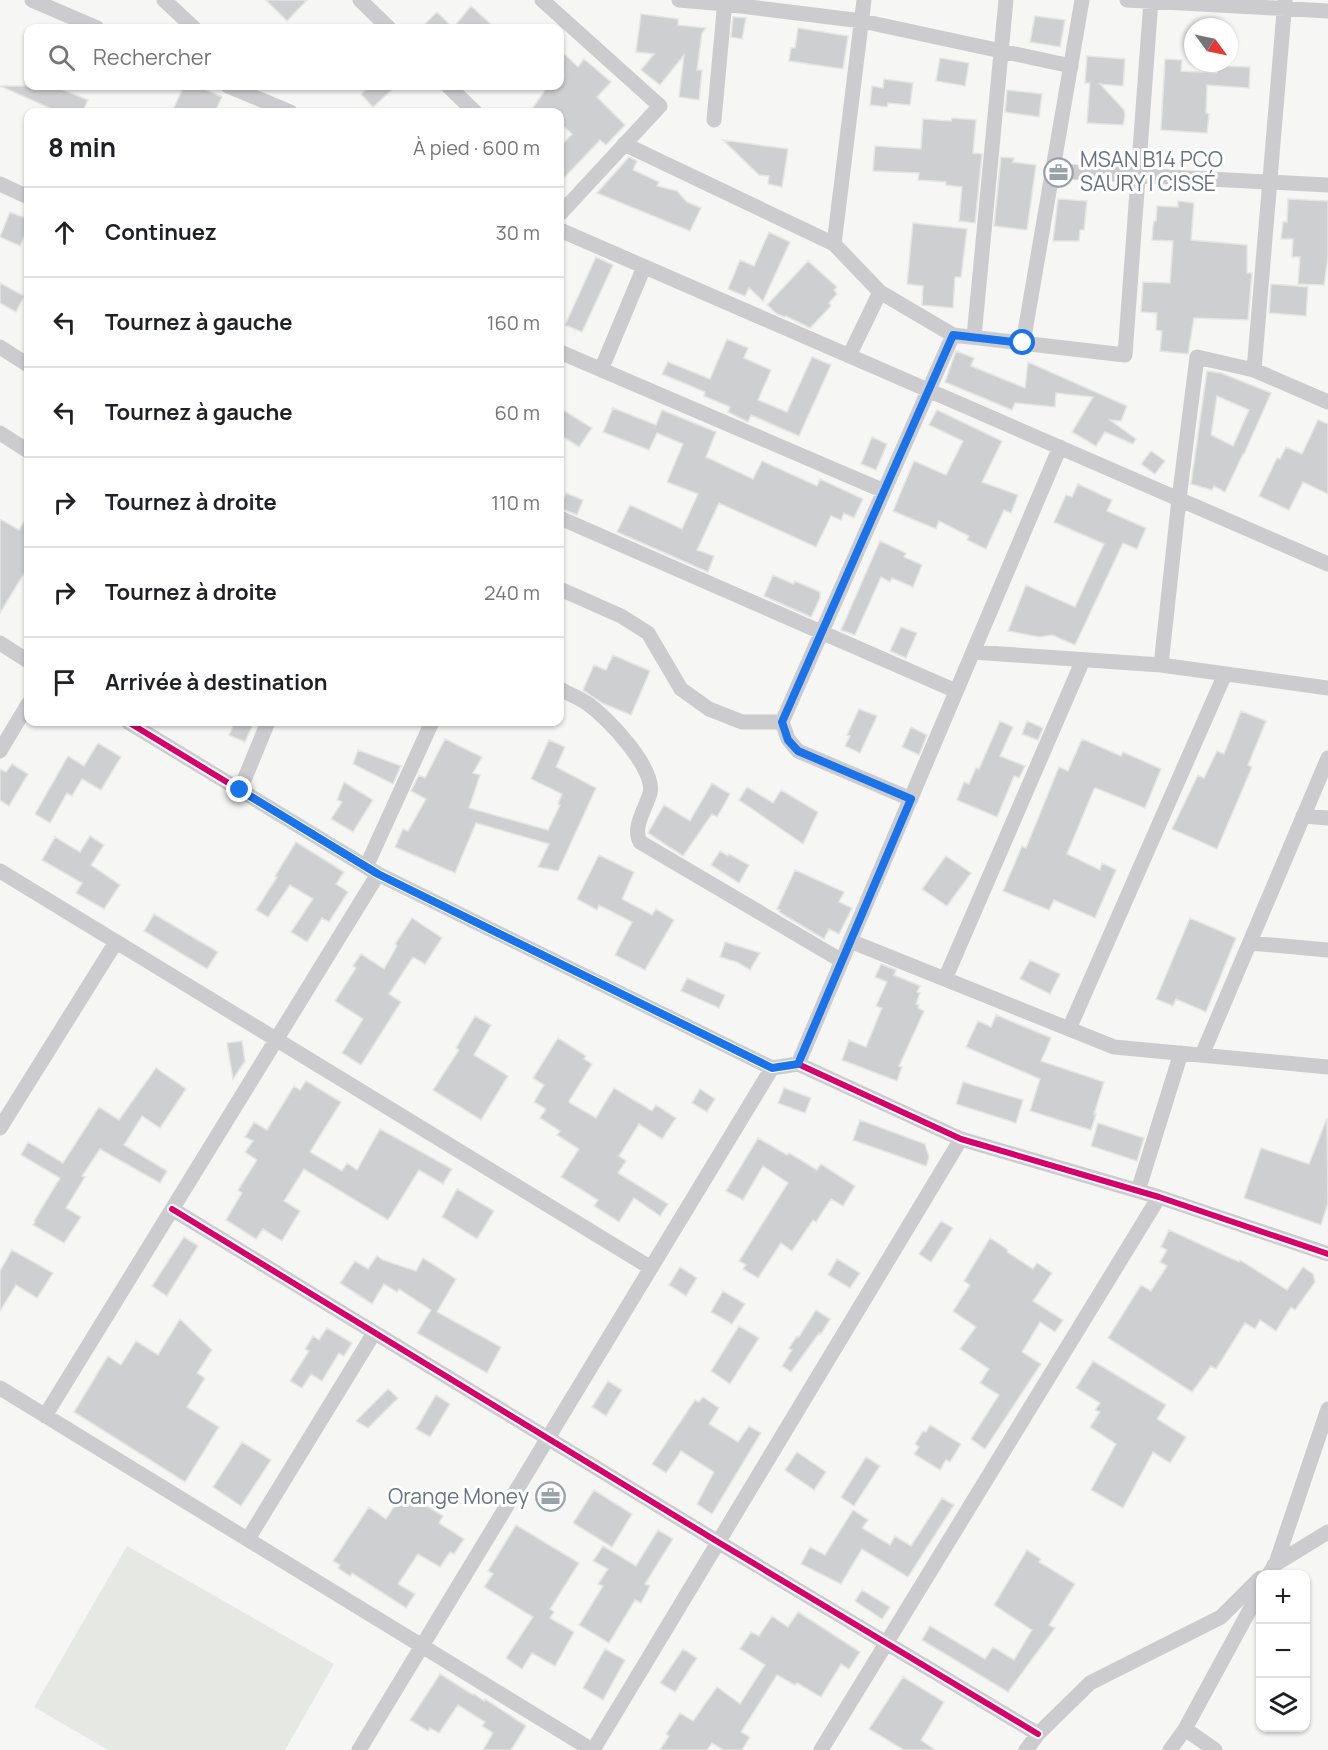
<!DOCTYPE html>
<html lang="fr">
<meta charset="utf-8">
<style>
body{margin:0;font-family:Manrope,sans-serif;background:#f6f6f6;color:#202124}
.controls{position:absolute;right:18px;bottom:18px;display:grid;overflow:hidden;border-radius:12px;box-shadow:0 2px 4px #0004}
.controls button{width:54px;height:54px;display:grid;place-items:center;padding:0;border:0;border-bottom:2px solid #e0e0e0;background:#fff;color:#202124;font:30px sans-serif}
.compass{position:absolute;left:1184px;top:18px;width:54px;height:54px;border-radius:50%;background:#fff;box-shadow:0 2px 4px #0004;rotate:123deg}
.stop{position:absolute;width:18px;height:18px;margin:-14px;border:4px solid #1a73e8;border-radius:50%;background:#fff}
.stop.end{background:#1a73e8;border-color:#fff;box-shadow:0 2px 6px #0008}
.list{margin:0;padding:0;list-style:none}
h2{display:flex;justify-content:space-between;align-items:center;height:78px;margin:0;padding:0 24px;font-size:26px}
h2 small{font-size:20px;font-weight:400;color:#757577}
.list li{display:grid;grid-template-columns:39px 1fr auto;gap:18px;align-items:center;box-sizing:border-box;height:90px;padding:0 24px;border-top:2px solid #e0e0e0}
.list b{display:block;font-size:22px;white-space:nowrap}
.list em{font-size:20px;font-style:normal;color:#757577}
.icon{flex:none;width:33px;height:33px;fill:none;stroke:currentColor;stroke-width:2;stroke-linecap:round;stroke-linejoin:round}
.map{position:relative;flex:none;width:1328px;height:1750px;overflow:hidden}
.search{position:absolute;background:#fff;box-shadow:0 2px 4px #0004;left:24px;top:24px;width:540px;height:66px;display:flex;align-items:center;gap:15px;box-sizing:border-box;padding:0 21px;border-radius:12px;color:#757577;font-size:22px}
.panel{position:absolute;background:#fff;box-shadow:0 2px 4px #0004;left:24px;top:108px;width:540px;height:618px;border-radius:12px}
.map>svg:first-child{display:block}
</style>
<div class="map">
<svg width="1328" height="1750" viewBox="0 0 1328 1750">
<rect width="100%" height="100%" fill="#f6f6f5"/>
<path fill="#e5e8e3" d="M127 1546 334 1664 285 1750H108L34 1707Z"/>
<path fill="#cecfd0" stroke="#e5e5e4" stroke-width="1.5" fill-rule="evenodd" d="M266 0H307L287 21Z
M471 6 495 28H421L437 12 453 28Z
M641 14 678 19V25L706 28 702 33 697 70H702L699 100 679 97 684 55 660 85 641 70 654 54 636 52Z
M1035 16 1065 20 1060 47 1030 42Z
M733 17 746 18 742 39 731 37Z
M798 28 848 36 843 69 789 61 791 48H795Z
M560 50 578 67 584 59 611 82 597 97 625 125 606 145 600 140 560 182V147L572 134 560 123V112H530L548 86H560Z
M1087 56 1125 59 1123 86 1100 84 1124 110 1125 116 1123 125 1087 123 1090 83H1085Z
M940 58 969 63 965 86 936 81Z
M1165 59 1182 60 1181 71 1217 73 1218 66 1250 67 1249 88 1207 85 1206 113 1209 114 1207 133 1161 130Z
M884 79 913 83 910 105 888 103 887 107 870 105 872 86 883 88Z
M0 86H53L88 100 82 112H59Z
M184 86H197L222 97 215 112H172Z
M370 86H396L373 107 361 94Z
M1007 90 1042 94 1039 117 1005 112Z
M952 118 976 120 973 153 982 154 975 223 959 221 962 187 946 185V182L918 180 919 173 873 171 875 146 921 149 923 119 951 121Z
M723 140 788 149 782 187 768 184 769 176 759 175Z
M629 157 637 161 633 170 659 182 657 186 677 191 687 202 701 208 690 231 597 193Z
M1001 157 1014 158 1013 162 1036 165 1027 230 994 226Z
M1058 199 1087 201 1084 230H1080L1079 241H1053Z
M1288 199 1328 201V257L1324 285 1298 284 1300 257H1292L1293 239H1281L1283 222H1287Z
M1178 201 1194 203 1191 240 1247 245V273H1252L1248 320 1194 318 1188 354 1160 351 1162 331 1156 330 1157 313 1141 312 1143 282 1170 283 1173 241 1152 240 1153 227 1154 221H1156L1157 206 1178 207Z
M10 212 28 219V227L20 246 0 237Z
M913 223 967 229 961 277H955L953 308 922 305 923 286 907 284Z
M769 232 790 242 763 301 749 288 745 296 728 289 740 260 754 266Z
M596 257 613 265 582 332 565 325Z
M808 261 837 287 834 290 837 294 829 303 831 306 810 328 786 316 785 317 777 314 767 305Z
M0 283 24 296 16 312 0 303Z
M1271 284 1308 287 1306 316 1269 313Z
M727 339 748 348 744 358 771 370 758 400 787 412 812 357 831 365 799 436 751 415 748 422 728 412 730 407 704 396 705 392 662 374 668 362 710 379Z
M956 351 974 358 971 366 1025 388 1028 362 1127 406 1121 421 1110 420 1136 439 1133 444 1105 432 1096 446 1072 432 1093 397 1056 393 1055 407 1015 403 1012 410 945 382Z
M1207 371 1221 373 1271 393 1244 454H1243L1225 492 1214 486 1212 490 1191 484ZM1217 396 1249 410 1233 446 1211 435Z
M560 408 592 428 579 447 560 435Z
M613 408 656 425 662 410 716 432 706 457 753 479 762 461 817 486 820 479 863 499 854 518 844 513 841 520 831 516 816 547 719 503 697 550 714 556 708 572 617 532 630 505 682 529 698 494 667 482 683 444 657 433 649 450 603 432Z
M937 410 1002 441 982 482 1018 495 1011 513 1004 510 986 549 967 540 969 536 939 521 936 529 893 511 914 461 946 475 963 441 929 425Z
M1318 420 1328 424V494L1303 482 1289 510 1259 496 1277 458 1280 459 1286 447 1302 454Z
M872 437 887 444 876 470 861 464Z
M1151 451 1165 461 1155 474 1141 464Z
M1078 484 1112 500 1107 511 1146 528 1137 549 1123 543 1075 645 1052 635 1039 637 1008 631 1026 585 1075 607 1104 544 1054 522 1066 495 1072 497Z
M566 493 583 500 577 515 560 508Z
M28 515V567L0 613V519L19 530Z
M880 541 906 553 904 557 922 565 913 587 892 578 890 582 881 577 855 635 841 630Z
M773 575 793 584 795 581 820 592V598L811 617 764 596Z
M901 627 917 633 906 658 890 651Z
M613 655 650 671 631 715 602 703 583 690 594 665 606 670Z
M859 709 877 716 860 753 845 746 850 736 847 735Z
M1241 711 1266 721 1248 765 1252 767 1217 849 1172 829 1198 775 1204 778 1217 751 1224 754Z
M1000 721 1013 727 1000 756 1025 766 1019 778 1014 776 997 817 957 800 964 782 969 784 976 768 979 769Z
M1027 721 1043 728 1038 740 1022 734Z
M235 722H254L245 742 229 735Z
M911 727 927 735 919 755 902 747Z
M445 739 482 757 473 773 480 775 469 808 548 830 560 805 558 804 562 794 531 779 549 740 565 747 556 767 596 788 558 871 538 867 549 844 476 823 455 873 395 847 403 829 408 831 426 799 411 791 419 775 425 778Z
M1082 739 1121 756 1123 752 1161 769 1145 808 1096 788 1094 789 1067 854 1100 870 1102 863 1116 870 1095 918 1054 900 1049 910 1003 891 1022 846 1026 848 1059 767 1068 771Z
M98 743 121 757 101 790 82 779 72 796 67 793 50 823 35 814 68 756 84 766Z
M358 750 401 766 393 784 353 764Z
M12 764 28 774 9 806 0 800V769L6 772Z
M344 782 373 800 353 832 331 819 342 802 337 800Z
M712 783 730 794 717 817 712 814 683 856 648 833 664 805 690 821Z
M747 787 773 803 781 790 818 812 803 844 739 800Z
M90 836 104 845 91 865 120 885 104 909 76 893 82 883 42 860 55 837 80 852Z
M296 842 344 872 336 884 348 892 329 922 322 918 307 942 291 932 313 899 290 885 268 917 256 910 277 877 275 876Z
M720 851 728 856 729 854 749 865 739 883 711 865Z
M599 855 634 872 622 899 652 915 656 909 674 920 645 970 615 955 632 922 599 905 597 910 577 899Z
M946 856 971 873 947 906 922 889Z
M795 870 844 892 839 902 852 908 839 934 829 929 824 939 779 912 780 910 777 909Z
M154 914 218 952 207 969 144 931Z
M412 918 442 938 425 964 413 957 389 994 401 1002 361 1065 342 1053 363 1019 335 1001 356 968 353 966 361 954 384 969 397 946 395 944Z
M1190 918 1236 938 1206 1012 1176 999 1173 1006 1156 999Z
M725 942 760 953 750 970 737 962 720 957Z
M1030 960 1060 974 1050 994 1020 979Z
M881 964 896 970 894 975 920 986 917 992 920 993 916 1004 919 1005 918 1008 924 1011 899 1066 902 1067 897 1081 842 1060 849 1040 866 1047 882 1008 876 1006 887 982 875 977Z
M687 978 725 995 719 1008 681 991Z
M996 1015 1051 1038 1041 1061 1104 1082 1094 1114H1096L1091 1130 1030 1111 1040 1079 966 1047 978 1021 991 1027Z
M475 1016 491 1025 474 1055 508 1076 481 1120 433 1090 459 1050 456 1048Z
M558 1038 586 1056 584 1059 592 1064 569 1101 570 1103 596 1118 614 1088 652 1111 656 1105 676 1118 662 1139 639 1124 619 1156 626 1161 618 1173 668 1204 660 1216 634 1198 619 1222 594 1206 598 1200 561 1177 579 1149 557 1135 560 1131 540 1118 546 1109 534 1102 544 1085 533 1078Z
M242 1041 245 1061 233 1079 227 1043Z
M156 1068 186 1089 160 1128 142 1116 124 1145 167 1171 160 1183 100 1149 82 1176 85 1177 66 1208 81 1217 64 1243 33 1225 35 1222 34 1221 60 1178 21 1155 28 1142 63 1163 99 1107 119 1120Z
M306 1081 341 1102 310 1152 342 1171 347 1163 357 1170 380 1129 452 1169 443 1184 419 1170 388 1220 304 1169 284 1201 300 1211 282 1241 263 1229 256 1239 226 1220 242 1193 238 1190 257 1160 245 1152 253 1141 245 1137 254 1122 267 1130 294 1086 300 1090Z
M963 1082 1023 1100 1016 1123 956 1104Z
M784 1088 811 1098 805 1113 778 1103Z
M700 1089 715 1099 707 1112 692 1103Z
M1327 1118 1328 1203 1321 1225 1244 1198 1261 1148 1309 1164Z
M860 1120 925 1144 929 1157 926 1166 853 1140Z
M1098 1123 1144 1138 1137 1161 1091 1146Z
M758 1138 787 1155 789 1153 817 1170 821 1164 855 1186 843 1206 831 1199 816 1222 813 1220 792 1251 781 1243 758 1278 743 1269 746 1265 739 1261 788 1183 763 1166 743 1200 726 1191Z
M457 1189 494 1211 477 1239 442 1217Z
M941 1221 953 1228 931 1262 919 1254Z
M1169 1230 1239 1262 1240 1260 1287 1290 1303 1267 1313 1274 1315 1282 1295 1310 1291 1307 1276 1331 1260 1320 1255 1329 1245 1323 1216 1369 1211 1366 1192 1392 1108 1338 1141 1285 1151 1291 1167 1266 1160 1262 1167 1250 1161 1247Z
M184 1237 198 1246 167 1296 152 1286Z
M990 1238 1008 1250 1007 1252 1033 1269 1037 1263 1052 1273 1033 1301 1063 1320 1055 1332 1040 1322 1022 1352 1041 1364 985 1449 971 1439 999 1395 980 1383 989 1369 960 1349 976 1327 953 1311 970 1285 964 1281Z
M12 1250 53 1273 37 1298 16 1285 0 1311V1271Z
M377 1256 383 1260 416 1271 423 1258 456 1279 437 1312 501 1347 487 1373 417 1333 431 1310 399 1289 397 1292 384 1284 372 1304 340 1283 355 1261 368 1269Z
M837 1259 860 1273 850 1288 828 1275Z
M680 1267 697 1278 686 1296 669 1285Z
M723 1291 745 1304 732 1324 711 1312Z
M816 1310 830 1319 821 1334 819 1333 791 1372 782 1366 792 1350 789 1348 797 1336 799 1337Z
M180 1319 212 1350 197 1373 205 1378 187 1407 219 1427 185 1482 74 1412 108 1356 121 1365 136 1341 158 1355Z
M739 1326 759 1338 730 1384 711 1371Z
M327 1328 352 1343 344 1356 339 1353 322 1381 311 1374 302 1388 290 1381 309 1351 305 1349 313 1336 319 1340Z
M1093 1361 1166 1405 1157 1419 1186 1437 1170 1463 1153 1452 1123 1508 1091 1490 1116 1444 1090 1427 1100 1412 1095 1410 1100 1403 1076 1388Z
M608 1381 622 1390 606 1416 592 1407Z
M388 1389 398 1398 368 1428 356 1421Z
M436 1395 450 1404 430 1437 416 1429Z
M703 1397 719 1408 709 1424 738 1442 749 1426 761 1433 712 1514 697 1504 714 1472 681 1451 666 1473 652 1464 695 1400 699 1402Z
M930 1425 961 1444 950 1462 946 1460 940 1470 914 1454 919 1447 915 1444 923 1431 926 1432Z
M242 1442 271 1460 241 1506 213 1487Z
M797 1452 826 1472 814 1490 785 1470Z
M866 1457 880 1466 854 1506 841 1497Z
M594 1490 632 1514 612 1547 573 1523Z
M404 1492 443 1516 439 1523 464 1539 454 1554 450 1552 440 1567 418 1554 398 1584 415 1594 406 1608 352 1573 350 1576 338 1568 340 1565 333 1561 369 1507 386 1519Z
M942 1498 954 1505 908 1577 862 1549 841 1584 801 1564 810 1547 825 1555 853 1510 868 1520 862 1528 890 1545 895 1536 911 1546Z
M516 1525 579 1563 550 1609 554 1612 550 1618 574 1632 555 1666 532 1653 522 1669 506 1658 533 1617 484 1587 493 1574 488 1571Z
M658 1530 673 1539 645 1584 650 1586 641 1603 635 1600 609 1643 579 1625 603 1586 598 1584 608 1569 593 1561 603 1546 636 1566Z
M1027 1550 1041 1559 1039 1562 1075 1584 1049 1625 1055 1628 1008 1692 922 1640 930 1626 985 1659 993 1647 1014 1660 1032 1630 994 1605Z
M862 1590 890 1607 882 1619 855 1601Z
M798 1612 860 1652 849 1669 841 1664 821 1697 797 1683 795 1685 777 1675 741 1732 750 1737 742 1750H723L712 1743 707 1750H660L669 1736 666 1734 680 1713 693 1721 717 1687 740 1704 765 1665 740 1649 751 1632 759 1636 772 1616 788 1627Z
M605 1649 625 1660 603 1700 583 1688Z
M683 1649 697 1658 675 1692 660 1683Z
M440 1674 473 1695 474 1694 484 1701 485 1699 526 1726 511 1750H483L493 1733 482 1726 485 1722 458 1705 439 1733 430 1728 428 1731 410 1720Z
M903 1677 944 1702 921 1740 935 1750H904L869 1729Z"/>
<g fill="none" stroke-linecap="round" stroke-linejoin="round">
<path stroke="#ccccce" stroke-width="15" d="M32 0 97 28
M164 0 194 28
M360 0 389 28
M542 0 660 106 560 214
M679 0 725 4 862 21 1071 66
M1127 0 1328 11
M228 86 290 112
M448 86 475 112
M714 120 725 0
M624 144 834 244 880 292 953 335 1125 355 1151 0
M1053 171 1328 185
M0 184 28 197
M560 230 1328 564
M834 244 864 0
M974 337 1006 0
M1023 343 1082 0
M0 347 28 365
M560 352 884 491
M849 356 880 292
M601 370 644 267
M1254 370 1285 0
M0 433 28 451
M560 518 956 691
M560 589 621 616 648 633 681 689 709 709 742 722H782
M0 643 28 661
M973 652 1161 665 1328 688
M1161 665 1179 499 1197 357 1254 370 1328 402
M560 689C569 694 580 698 588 704 608 718 656 769 650 793 646 808 632 827 640 842L842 961
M128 722 378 874 772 1068 798 1064 961 1139 1159 1197 1328 1254
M0 751 28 704
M240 790 268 722
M911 799 798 751 788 739 782 722 953 335
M1303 816 1328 818
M366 867 432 722
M0 871 651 1268
M850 941 1114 1047 1328 1067
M1250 943 1328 950
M945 979 1083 660
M1069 1029 1225 674
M1202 1055 1328 758
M798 1064 1060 447
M0 1128 116 942
M1138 1191 1181 1053
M172 1209 718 1542 1038 1734
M0 1388 592 1750
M45 1416 378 874
M248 1539 374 1333
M1274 1565 1328 1532
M1269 1574 1276 1563 1328 1409
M1185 1729 1215 1750
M359 1750 772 1068
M593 1750 961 1139
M821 1750 1159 1197
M1026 1750 1038 1734 1090 1683 1221 1617 1260 1578
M1170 1750 1185 1729 1260 1591"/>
<defs>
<path id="cycleway" d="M128 722 378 874 772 1068 798 1064 961 1139 1159 1197 1328 1254
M172 1209 718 1542 1038 1734"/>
</defs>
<use href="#cycleway" stroke="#fff" stroke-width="10"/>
<use href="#cycleway" stroke="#d6006c" stroke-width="6"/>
</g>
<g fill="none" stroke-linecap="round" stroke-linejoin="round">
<path stroke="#1a73e8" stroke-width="8" d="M240 790 378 874 772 1068 798 1064 911 799 798 751 788 740 782 722 953 335 1023 343"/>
</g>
<defs>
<symbol id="office-ring" viewBox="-11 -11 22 22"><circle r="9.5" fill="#fff" stroke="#99a1ab" stroke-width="1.5"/><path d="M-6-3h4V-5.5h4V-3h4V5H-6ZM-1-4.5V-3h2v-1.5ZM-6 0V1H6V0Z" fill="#99a1ab"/></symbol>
</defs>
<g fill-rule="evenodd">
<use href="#office-ring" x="1042" y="156" width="33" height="33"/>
<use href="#office-ring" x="534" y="1480" width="33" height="33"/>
</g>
<g text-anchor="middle" stroke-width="6" stroke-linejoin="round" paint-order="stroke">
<g font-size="21" fill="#677383" stroke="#fff" text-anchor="start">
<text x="1080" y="167">MSAN B14 PCO<tspan x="1080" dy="24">SAURY I CISSÉ</tspan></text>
<text x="529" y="1504" text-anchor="end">Orange Money</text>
</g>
</g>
</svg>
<div class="controls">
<button>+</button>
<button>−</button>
<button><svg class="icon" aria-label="layers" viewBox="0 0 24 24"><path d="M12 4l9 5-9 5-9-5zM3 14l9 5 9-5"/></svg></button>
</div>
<svg class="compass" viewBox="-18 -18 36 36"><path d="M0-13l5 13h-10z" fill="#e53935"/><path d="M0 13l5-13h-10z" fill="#757577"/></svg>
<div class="stop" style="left:1023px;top:343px"></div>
<div class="stop end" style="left:240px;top:790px"></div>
<div class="search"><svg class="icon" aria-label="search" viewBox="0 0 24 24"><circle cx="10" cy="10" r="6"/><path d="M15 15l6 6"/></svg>Rechercher</div>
<section class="panel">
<h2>8 min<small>À pied · 600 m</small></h2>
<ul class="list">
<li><svg class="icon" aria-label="ahead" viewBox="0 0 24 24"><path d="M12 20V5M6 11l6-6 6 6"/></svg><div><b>Continuez</b></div><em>30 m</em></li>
<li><svg class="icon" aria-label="left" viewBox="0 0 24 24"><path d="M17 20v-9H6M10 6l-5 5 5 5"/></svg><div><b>Tournez à gauche</b></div><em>160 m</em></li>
<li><svg class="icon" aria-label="left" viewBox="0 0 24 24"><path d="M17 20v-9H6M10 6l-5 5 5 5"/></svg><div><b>Tournez à gauche</b></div><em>60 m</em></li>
<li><svg class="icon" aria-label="right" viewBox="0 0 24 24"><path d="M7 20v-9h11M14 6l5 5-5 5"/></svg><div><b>Tournez à droite</b></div><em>110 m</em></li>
<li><svg class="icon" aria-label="right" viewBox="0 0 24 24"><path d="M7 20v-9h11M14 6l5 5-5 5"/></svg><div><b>Tournez à droite</b></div><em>240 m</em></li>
<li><svg class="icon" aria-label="arrive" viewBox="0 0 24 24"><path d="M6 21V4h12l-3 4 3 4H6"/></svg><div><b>Arrivée à destination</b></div></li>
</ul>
</section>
</div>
